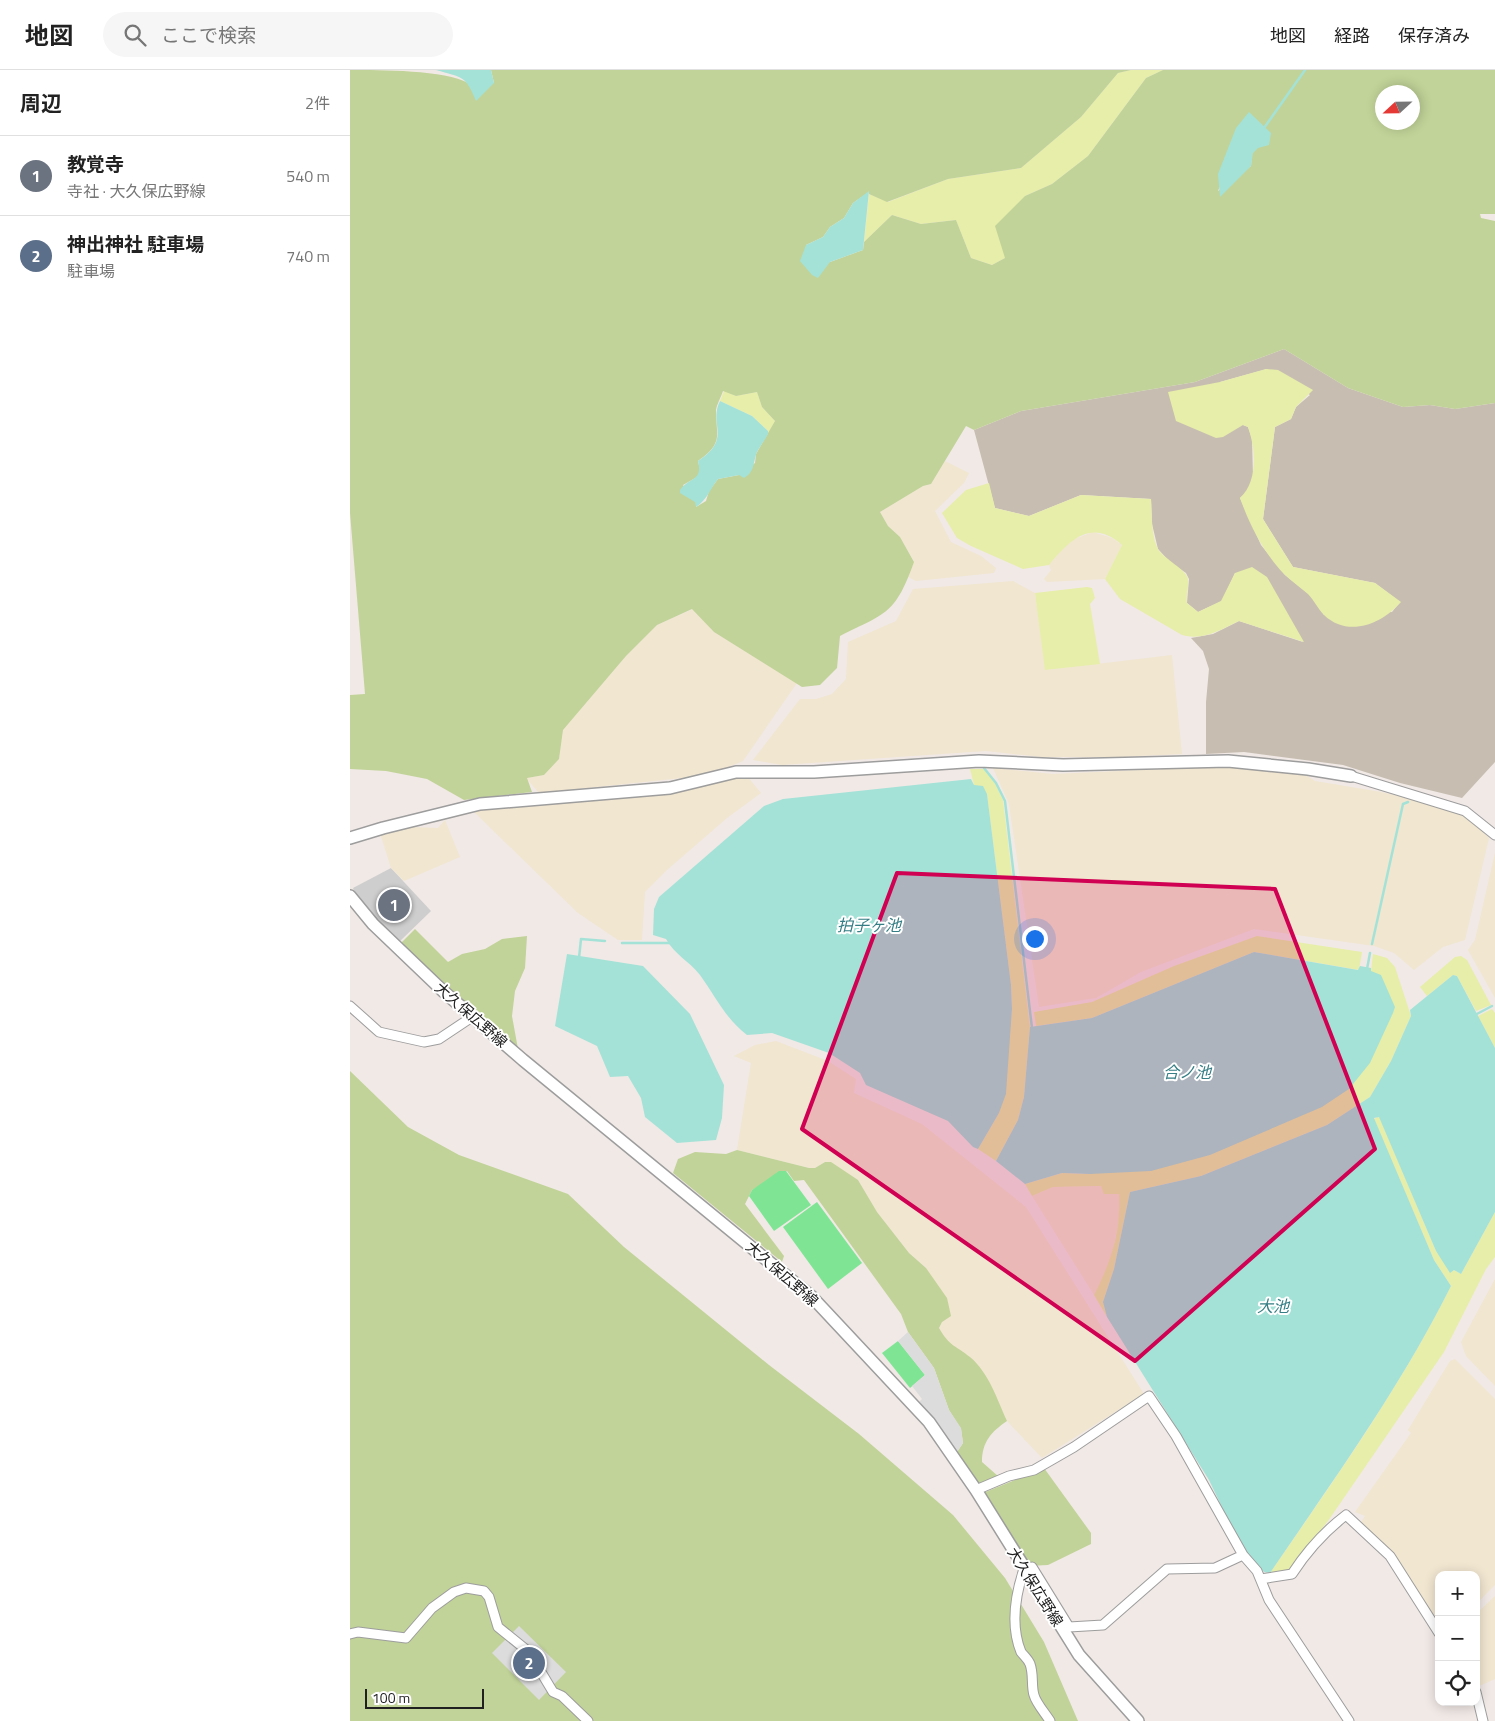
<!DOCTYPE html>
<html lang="ja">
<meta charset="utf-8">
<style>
body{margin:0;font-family:"Titillium Web","Noto Sans JP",sans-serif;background:#f6f6f6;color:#222}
.controls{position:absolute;right:15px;bottom:15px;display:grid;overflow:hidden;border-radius:10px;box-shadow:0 2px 12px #0003}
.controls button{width:45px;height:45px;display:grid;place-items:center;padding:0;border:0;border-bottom:1px solid #e0e0e0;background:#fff;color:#222;font:25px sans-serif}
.compass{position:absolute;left:1025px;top:15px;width:45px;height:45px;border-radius:50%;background:#fff;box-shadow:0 2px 12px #0003;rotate:248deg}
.scale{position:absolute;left:15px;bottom:12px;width:119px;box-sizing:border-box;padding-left:5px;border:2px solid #202020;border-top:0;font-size:14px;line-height:18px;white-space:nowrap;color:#202020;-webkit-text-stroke:4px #fff;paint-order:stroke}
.you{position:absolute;left:684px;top:868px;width:18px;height:18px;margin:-12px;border:4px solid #fff;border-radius:50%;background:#1a73e8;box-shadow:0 0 0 8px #1a73e833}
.badge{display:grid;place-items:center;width:32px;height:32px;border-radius:50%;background:#111827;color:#fff;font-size:16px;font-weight:700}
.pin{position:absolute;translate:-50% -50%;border:2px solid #fff;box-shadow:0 1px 5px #0006}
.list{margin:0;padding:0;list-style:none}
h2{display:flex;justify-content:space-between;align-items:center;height:65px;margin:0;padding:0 20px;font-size:21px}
h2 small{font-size:16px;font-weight:400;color:#767676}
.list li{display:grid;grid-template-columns:32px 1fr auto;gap:15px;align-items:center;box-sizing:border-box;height:80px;padding:0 20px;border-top:1px solid #e0e0e0}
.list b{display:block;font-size:19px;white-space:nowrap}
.list p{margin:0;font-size:16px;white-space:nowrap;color:#767676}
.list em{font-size:16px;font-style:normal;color:#767676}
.icon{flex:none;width:28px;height:28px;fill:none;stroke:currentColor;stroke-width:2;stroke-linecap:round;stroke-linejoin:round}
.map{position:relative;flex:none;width:1145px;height:1651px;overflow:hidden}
header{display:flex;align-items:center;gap:30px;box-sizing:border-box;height:70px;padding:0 25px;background:#fff;border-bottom:1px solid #e0e0e0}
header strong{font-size:24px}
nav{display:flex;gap:28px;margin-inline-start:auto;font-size:18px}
.search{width:350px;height:45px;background:#f6f6f6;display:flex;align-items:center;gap:12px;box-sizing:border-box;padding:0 18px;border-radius:28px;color:#767676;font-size:19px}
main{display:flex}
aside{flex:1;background:#fff}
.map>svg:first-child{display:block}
</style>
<header>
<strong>地図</strong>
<div class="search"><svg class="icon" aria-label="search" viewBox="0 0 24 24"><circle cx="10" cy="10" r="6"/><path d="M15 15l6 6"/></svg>ここで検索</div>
<nav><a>地図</a><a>経路</a><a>保存済み</a></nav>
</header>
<main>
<aside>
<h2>周辺<small>2件</small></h2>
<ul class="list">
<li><span class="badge" style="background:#6b7280">1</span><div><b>教覚寺</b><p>寺社 · 大久保広野線</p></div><em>540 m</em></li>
<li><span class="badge" style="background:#5c6f8a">2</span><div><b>神出神社 駐車場</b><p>駐車場</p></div><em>740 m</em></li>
</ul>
</aside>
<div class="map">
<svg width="1145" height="1651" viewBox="0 0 1145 1651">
<rect width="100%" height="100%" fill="#f1e9e6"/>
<path fill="#cecece" d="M41 798 81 841 48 873 8 830 3 818Z"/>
<path fill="#c7beb1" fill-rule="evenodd" d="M934 279 998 318 1053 337 1080 335 1105 339 1145 333V692L1112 728 1050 713 993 695 894 682 856 684V632L859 599 853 581 841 568 863 564 889 551 953 572 885 503 872 531 848 542 837 533 839 509 836 503 820 492 808 479 802 454 801 429 731 425 679 446 645 438 624 360 671 341 845 312ZM917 299 960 325 946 337 941 349 925 357 913 449 943 497 1025 513 1050 532 1042 542 974 545 960 525 935 505 911 475 890 428 899 420 903 407 902 369 898 357 893 355 870 312Z"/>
<path fill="#f1e6d0" d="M595 391 619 403 614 413 585 441 601 472 631 486 646 498 644 503 566 511 558 507 564 491 550 467 538 456 530 442 573 416 581 414Z
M743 462 762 468 772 475 755 509 697 512 694 509 701 500 699 495 719 471Z
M663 511 685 523 696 600 822 585 832 684 771 687H691L636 681 432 695 403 690 450 629H466L482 624 496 609 498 572 546 551 563 519Z
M343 539 364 562 447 613 393 691 376 698 342 707 189 723 176 708 194 705 209 689 213 660 276 586 307 555Z
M878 696 954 704 965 711 1031 722 1111 740 1139 768 1115 870 1093 877 1064 900 1044 883 1024 876 904 859 791 902 746 928 689 937 659 734 643 698 703 704Z
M397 706 411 723 377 748 317 800 295 822 292 870H268L228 843 123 741 147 737 330 721Z
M95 750 110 787 54 811 41 798 30 763 60 757 88 758Z
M1145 783V928L1118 880 1125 870Z
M426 971 478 991 506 1009 504 1023 572 1054 676 1137 794 1324 692 1388 657 1351 636 1306 620 1287 603 1278 595 1269 589 1258 592 1252 576 1198 559 1183 527 1142 508 1110 475 1092 465 1098H459L387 1080 401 993 384 986 405 975Z
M751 1116 769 1124 770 1143 760 1195 744 1225 682 1126 703 1117Z
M1145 1209V1316L1116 1286 1111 1272Z
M1105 1289 1145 1329V1515L1126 1534V1505H1089V1555L1010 1454 1015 1446 1005 1442 1061 1363 1058 1360 1100 1291Z
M1145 1526V1609L1127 1617 1126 1544Z"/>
<path fill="#e7eea9" d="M781 0H813L796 8 738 86 702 114 675 126 655 188 642 195 621 188 606 150 571 154 542 145 514 172 519 124 538 132 598 109 671 98 731 47 768 3Z
M916 299 928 300 963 320 946 337 941 349 925 357 913 449 943 497 1025 513 1051 532C1032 554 998 568 974 545 968 539 964 530 958 524 950 517 941 511 934 504 914 483 900 456 890 428 908 411 906 380 898 357L893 355 873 367 866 368 826 351 818 322 870 312Z
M374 321 386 326 407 322 412 337 425 351 418 364V361L402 346 370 331Z
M639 413 645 438 679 446 731 425 801 429C802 444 801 465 808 479 814 489 837 500 838 509 839 517 836 525 837 533L848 542 871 531 885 503 902 497 917 507 954 572 889 551C870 560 853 571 832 565L770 529 755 509 772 475C741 448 720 470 699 495L673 499 621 476 607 468 592 443 616 420Z
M737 517 742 518 745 528 740 534 750 594 695 600 685 523Z
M620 699H634L645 713 653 730 680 957 674 1027 668 1050 646 1091 628 1079 649 1043 662 939 661 915 637 724 624 715Z
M907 866 1012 882 1009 900 904 882 742 948 686 956 684 942 742 932 824 896Z
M1023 884 1037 888 1045 897 1061 946 1041 991 1020 1027 977 1055 851 1106 780 1122 764 1199 753 1232 757 1247 744 1225C761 1192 771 1162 769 1124H754L751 1116 703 1117 682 1126 675 1114 712 1103 740 1104 1021 901Z
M1111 886 1117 890 1141 935 1126 941 1107 906 1103 905 1077 926 1070 917 1105 887Z
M1142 939 1145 943V978L1128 946Z
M1029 1046 1086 1181 1101 1202 1104 1200 1111 1204 1145 1142V1187L1136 1199 1094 1282 978 1451 951 1485 940 1499 931 1504 920 1503C984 1410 1050 1318 1101 1216L1084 1190 1024 1049Z"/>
<path fill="#c1d398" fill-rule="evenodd" d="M0 0C30 0 96 0 118 13H144L141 0H781L768 3 731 47 671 98 598 109 537 132 519 124V122L503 133 494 148 480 157 473 167 456 175 480 192 513 180 514 172 542 145 571 154 606 150 621 188 642 195 655 188 645 156 675 126 702 114 738 86 796 8 813 0H1145V144H1130L1131 148 1145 151V333L1105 339 1080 335 1053 337 998 318 934 279 845 312 671 341 624 360 616 356 581 414 573 416 530 442 538 456 550 467 564 492C545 544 538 542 490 566L487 598 470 615 452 617 364 562 342 539 307 555 276 586 213 660 209 689 194 705 177 708 182 722 114 730 77 709 36 701 0 699V625L15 624 0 443ZM1032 22H1062V52H1032ZM921 63 902 83 901 96 868 121 870 116ZM373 321 386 326 407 322 412 337 425 351 406 384 405 393 389 405 368 409 359 421 356 431 346 437V432L333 415 349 406 350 400 348 391C374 373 366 366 366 340 367 334 371 327 373 321Z
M65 859 98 892 112 884 135 879 152 869 177 866 175 898 165 921 162 946 168 979 111 932 50 874Z
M0 1001 58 1057 109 1085 218 1124 274 1177 419 1295 509 1364 603 1445 655 1508 694 1572 728 1651H0Z
M387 1080 459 1098H465L475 1092H481L508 1110 527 1142 559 1183 576 1198 597 1228 601 1246 592 1252 589 1258C600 1277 605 1275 620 1287 639 1303 647 1329 657 1351 641 1362 632 1372 632 1392L649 1407 628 1415 607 1382 613 1373 611 1359 599 1340 584 1298 558 1262 551 1244 454 1110 444 1111 437 1101 402 1120 395 1134 434 1186 432 1192 323 1103 328 1089 345 1082 376 1084Z
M694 1398 741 1463V1474L698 1495 678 1496 633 1423Z"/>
<path fill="#7fe595" d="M429 1101H436L461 1135 424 1161 399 1126 402 1120Z
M467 1132 512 1193 478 1219 433 1157Z
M548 1271 575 1305 560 1318 532 1283Z"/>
<path fill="#dcdcdc" d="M558 1262 584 1298 599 1340 611 1358 613 1373 607 1382 568 1333 572 1329 562 1316 575 1305 548 1271Z
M169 1556 216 1602 189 1630 142 1583Z"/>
<path fill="#a4e2d7" d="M86 0H141L144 13 126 31C115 4 112 8 86 0Z
M899 42 921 63 919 75 908 78 903 83 901 96 870 127 868 104 886 58Z
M519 121 513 180 480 192 468 208 462 205 450 191 456 175 473 167 480 157 494 148 503 133Z
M370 331 402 346 418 361V364C415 370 410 376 407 382 403 392 405 402 394 408L389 405 368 409C360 419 357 430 346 437L345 432 330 423V420C340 407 353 411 348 391 383 368 358 355 370 331Z
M621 709 624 715 633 716 637 724 661 915 662 939 656 1024 649 1043 628 1079 623 1077 598 1051 516 1015 510 1003 479 983 422 963 397 965C375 948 366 927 350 905 339 891 324 884 316 869L303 865 304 839 309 827 414 736 433 729Z
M904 882 1008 900 1010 896 1021 898V901L1031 905 1045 937 1043 943 1020 993 999 1019 972 1037 860 1085 801 1101 740 1104 712 1103 675 1114 646 1091 668 1050 674 1027 680 957 742 948Z
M217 884 293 896 340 944 374 1015 372 1048 366 1070 327 1073 295 1047 291 1028 278 1006 260 1007 247 976 205 956Z
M1103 905 1107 906 1145 978V1142L1111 1204 1104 1200 1100 1203 1086 1181 1029 1047 1024 1048 1084 1190 1101 1216C1050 1318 984 1409 920 1503L914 1502 889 1473 859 1410 757 1247 753 1232 764 1199 780 1122 851 1106 977 1055 1020 1027 1041 991 1061 946 1060 940Z"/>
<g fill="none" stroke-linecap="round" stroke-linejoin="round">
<path stroke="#a4e2d7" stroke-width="2.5" d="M914 58 955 0
M634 698 646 713 655 731 682 958
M272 873H321
M1022 874 1053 734 1058 732
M229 888 231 869 255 871
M1017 899 1020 883
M1125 945 1142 936"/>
<defs>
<path id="minor" d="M1001 706 1115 741 1145 765
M0 936 29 962 74 972 89 969 122 947
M626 1420 659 1406 684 1400 724 1377 799 1326 826 1366 893 1485 907 1501 919 1530 999 1651
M911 1509 942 1504C957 1481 975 1461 996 1445L1040 1486 1089 1563
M0 1564 8 1562 56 1568 82 1538 104 1522 116 1518 134 1521 139 1527 148 1557 179 1582 203 1622 212 1626 238 1651
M1126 1622 1133 1651
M700 1651C695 1643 686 1633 684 1625 681 1615 684 1605 680 1594 678 1589 674 1586 671 1582 660 1555 665 1526 674 1499L682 1497 719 1557 753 1555 817 1499 865 1498 893 1485"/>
<path id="tertiary" d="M0 768 33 758 130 734 320 718 386 702H464L629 691 713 695 878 691 958 699 1001 706
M0 826 23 854 93 921 173 990 462 1227 579 1352 626 1420 729 1585 788 1651"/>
</defs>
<use href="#minor" stroke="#9d9d9d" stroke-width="11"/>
<use href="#tertiary" stroke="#9d9d9d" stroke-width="14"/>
<use href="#minor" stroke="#fff" stroke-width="9"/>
<use href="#tertiary" stroke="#fff" stroke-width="11"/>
</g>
<path fill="#d00053" fill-opacity="0.2" stroke="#d00053" stroke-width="4" stroke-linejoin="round" d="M547 803 925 819 1025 1079 785 1291 452 1059Z"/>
<g text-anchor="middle" stroke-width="4" stroke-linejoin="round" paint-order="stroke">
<g font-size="15" fill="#202020" stroke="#fff">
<text transform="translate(121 945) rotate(41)" y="5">大久保広野線</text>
<text transform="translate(432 1204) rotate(41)" y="5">大久保広野線</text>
<text transform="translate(685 1517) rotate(58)" y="5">大久保広野線</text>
</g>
<g font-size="16" font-style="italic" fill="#357e85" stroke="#fff">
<text x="519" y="861">拍子ヶ池</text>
<text x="837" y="1008">合ノ池</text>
<text x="923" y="1242">大池</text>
</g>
</g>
</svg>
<div class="controls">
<button>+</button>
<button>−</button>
<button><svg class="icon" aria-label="locate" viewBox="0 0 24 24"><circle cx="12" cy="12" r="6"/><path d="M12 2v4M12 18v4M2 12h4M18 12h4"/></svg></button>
</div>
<svg class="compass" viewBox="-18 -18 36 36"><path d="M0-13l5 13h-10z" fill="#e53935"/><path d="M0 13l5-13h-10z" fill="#767676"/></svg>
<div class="scale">100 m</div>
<div class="you"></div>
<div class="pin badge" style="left:44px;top:835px;background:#6b7280">1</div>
<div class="pin badge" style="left:179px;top:1593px;background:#5c6f8a">2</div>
</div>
</main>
